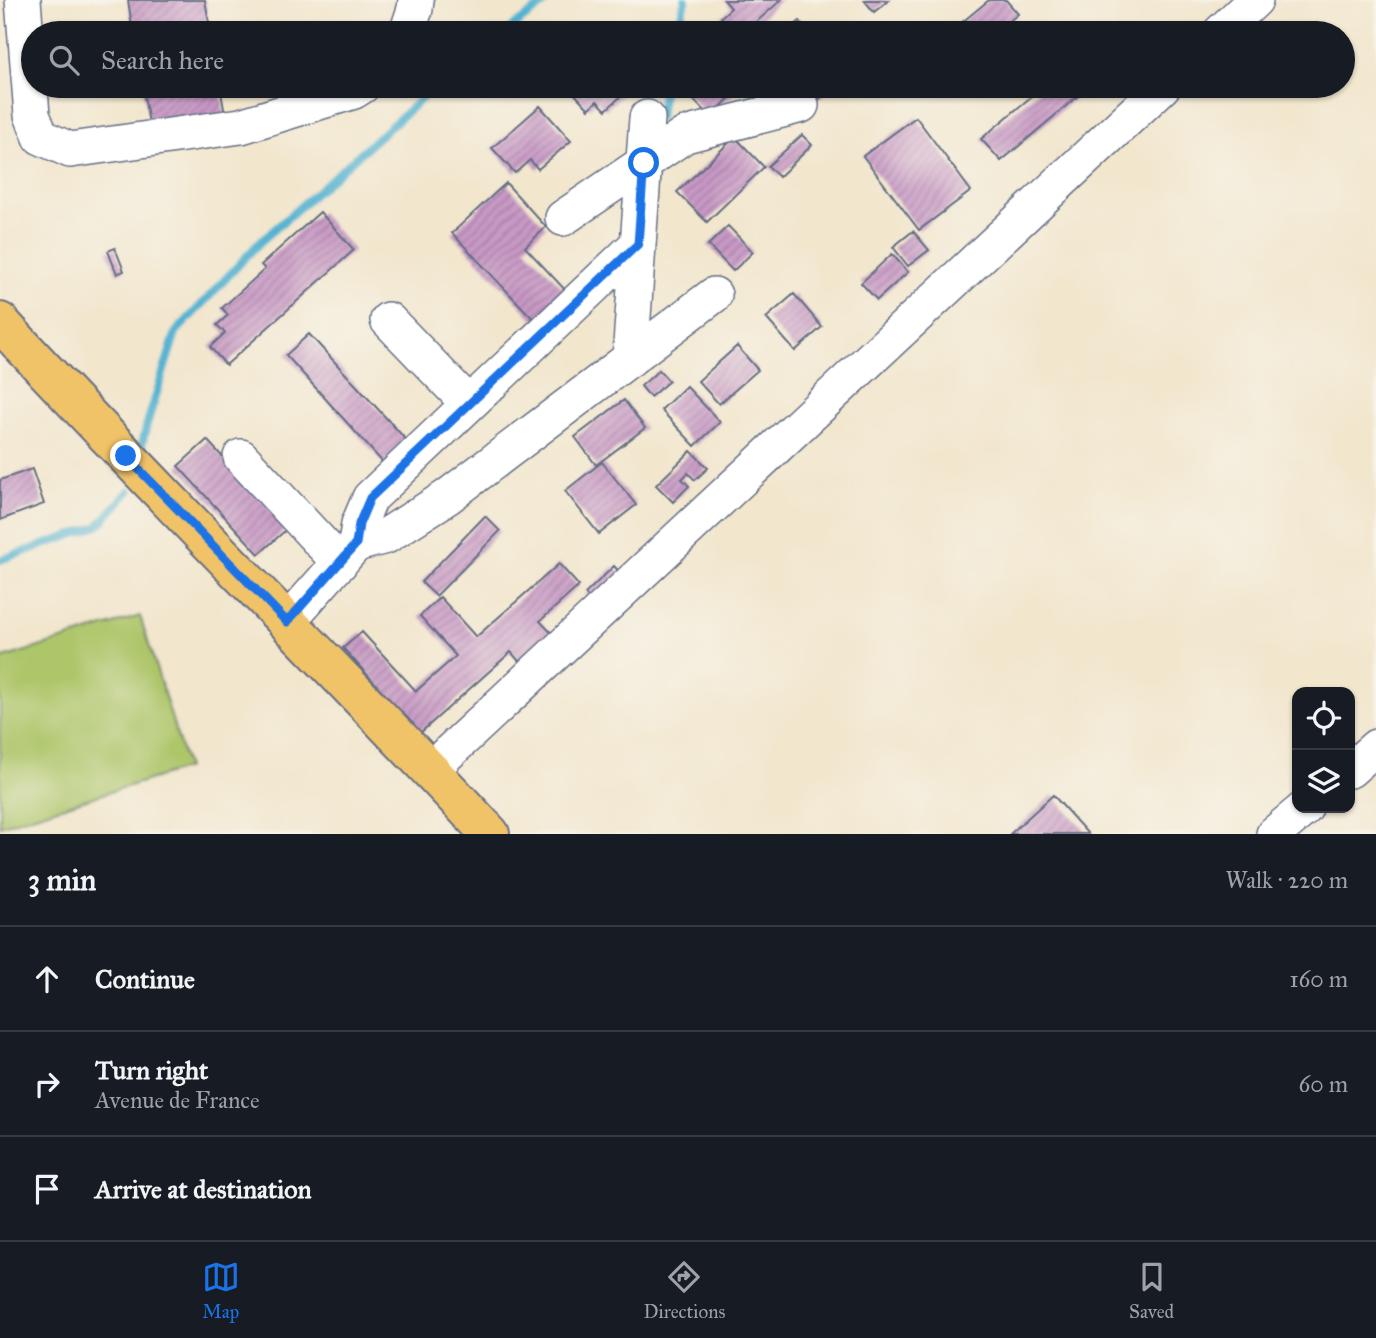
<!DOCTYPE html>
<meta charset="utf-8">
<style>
body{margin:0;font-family:"IM FELL Great Primer",serif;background:#20242c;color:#f1f3f6}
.controls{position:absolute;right:21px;bottom:21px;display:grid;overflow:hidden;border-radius:14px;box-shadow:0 2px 5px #0004}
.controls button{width:63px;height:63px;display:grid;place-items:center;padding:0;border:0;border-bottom:2px solid #363941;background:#171b24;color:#f1f3f6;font:35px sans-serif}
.stop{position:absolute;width:21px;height:21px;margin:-16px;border:5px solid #1a73e8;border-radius:50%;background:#fff}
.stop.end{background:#1a73e8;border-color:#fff;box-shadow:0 2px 7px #0008}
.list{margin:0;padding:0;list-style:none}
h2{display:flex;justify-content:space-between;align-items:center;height:91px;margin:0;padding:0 28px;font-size:30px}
h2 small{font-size:23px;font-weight:400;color:#9ea1a6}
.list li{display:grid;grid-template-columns:46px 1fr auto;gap:21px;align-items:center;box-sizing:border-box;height:105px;padding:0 28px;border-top:2px solid #363941}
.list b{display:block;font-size:26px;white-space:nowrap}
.list p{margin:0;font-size:23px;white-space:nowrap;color:#9ea1a6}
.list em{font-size:23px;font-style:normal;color:#9ea1a6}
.icon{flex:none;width:38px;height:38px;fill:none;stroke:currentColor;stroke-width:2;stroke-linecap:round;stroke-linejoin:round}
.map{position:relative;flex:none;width:1376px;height:834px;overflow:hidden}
.search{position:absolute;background:#171b24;box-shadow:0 2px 5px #0004;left:21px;right:21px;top:21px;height:77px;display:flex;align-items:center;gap:18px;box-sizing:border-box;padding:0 24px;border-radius:38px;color:#9ea1a6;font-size:26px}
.sheet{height:406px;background:#171b24}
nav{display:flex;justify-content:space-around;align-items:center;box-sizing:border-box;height:98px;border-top:2px solid #363941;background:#171b24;font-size:19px;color:#9ea1a6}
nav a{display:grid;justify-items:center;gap:4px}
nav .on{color:#1a73e8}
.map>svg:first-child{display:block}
</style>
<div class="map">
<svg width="1376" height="834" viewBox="0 0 1376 834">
<defs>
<pattern id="building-hatch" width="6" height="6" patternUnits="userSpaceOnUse" patternTransform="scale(1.75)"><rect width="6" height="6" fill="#c899c5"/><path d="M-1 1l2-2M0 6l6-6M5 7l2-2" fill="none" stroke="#a27da3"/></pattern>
</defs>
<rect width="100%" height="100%" fill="#f7f3e8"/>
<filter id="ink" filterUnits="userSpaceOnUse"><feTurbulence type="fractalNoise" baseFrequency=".0143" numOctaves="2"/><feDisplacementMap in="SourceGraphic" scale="14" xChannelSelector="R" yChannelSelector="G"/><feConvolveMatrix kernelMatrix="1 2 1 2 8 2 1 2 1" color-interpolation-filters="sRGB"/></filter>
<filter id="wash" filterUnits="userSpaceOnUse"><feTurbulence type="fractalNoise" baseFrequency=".00686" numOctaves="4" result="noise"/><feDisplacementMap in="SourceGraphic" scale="28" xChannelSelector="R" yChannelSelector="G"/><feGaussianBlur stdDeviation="1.57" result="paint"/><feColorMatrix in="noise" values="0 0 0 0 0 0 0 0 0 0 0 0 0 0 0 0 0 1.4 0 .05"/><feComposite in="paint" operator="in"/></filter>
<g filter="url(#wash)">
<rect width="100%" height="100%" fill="#f2e6cd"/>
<path fill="#aec66b" stroke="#647a64" stroke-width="2" d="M140 616 187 768 0 826V659Z"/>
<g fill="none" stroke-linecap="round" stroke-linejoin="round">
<path stroke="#52b2d1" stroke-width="8" d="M504 33 549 0
M677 33 685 0
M659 117 660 106 665 86
M141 449 147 424 176 332 258 244 436 86
M0 560 98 526 129 491"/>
</g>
<g id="blocks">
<path fill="url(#building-hatch)" d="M128 0H205L211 33H133Z
M724 0H781L744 33H736L721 17 731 8Z
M864 0H889L874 12Z
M989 0H1006L1018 14 995 33H949Z
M800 21 808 33 817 27 821 33H785Z
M142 86H220L225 115 150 128Z
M567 86H632L606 110 597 101 589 109Z
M686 86H734L738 90 710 117 683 89Z
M808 86H834L818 100Z
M1044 86H1069L1078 96 1001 161 981 139Z
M540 106 571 141 538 169 530 160 515 173 492 148Z
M916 117 971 191 919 230 863 156Z
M802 135 812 145 779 177 768 166Z
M735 137 764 167 707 222 677 192Z
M506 183 546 227 525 247 568 293 537 323 452 233Z
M320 212 354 250 226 365 210 347 225 333 217 325 228 315 222 308 265 269 261 265Z
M728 226 753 252 733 271 708 245Z
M913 231 929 250 908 266 893 247Z
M115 248 124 271 117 274 108 251Z
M892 254 908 272 877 300 861 283Z
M794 294 822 327 795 351 766 318Z
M309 334 410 444 386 466 286 355Z
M737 346 758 370 719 404 698 381Z
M659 370 669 381 650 397 641 386Z
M686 386 720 422 695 446 661 410Z
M624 400 645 428 596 465 575 437Z
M207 440 288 528 259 554 178 466Z
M691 451 708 468 695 480 688 473 682 479 689 486 673 502 656 485Z
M602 462 636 505 599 534 565 491Z
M32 469 44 504 0 520V480Z
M485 516 500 531 436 596 421 582Z
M559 564 579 586 540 621 558 640 525 668 511 652 420 733 343 648 362 632 416 691 456 656 420 616 440 597 476 637Z
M614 566 623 576 594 604 585 594Z
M1053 795 1088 834H1010Z"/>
</g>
</g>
<g filter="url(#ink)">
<use href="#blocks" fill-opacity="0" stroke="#666f85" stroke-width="2"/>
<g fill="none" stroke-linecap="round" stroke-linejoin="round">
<defs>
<path id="minor" d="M23 0 32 115 41 137 70 150 241 126 354 91 362 86
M407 33 415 9 416 0
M1220 33 1255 0
M563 218 685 135 801 105 787 86
M388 320 469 404
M630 359 647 118
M241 457 340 563
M356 544 359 524 370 498 638 244
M287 622 356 544 386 536 447 497 714 295
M430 770 1163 86
M1350 770 1376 747
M1274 834 1305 808"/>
<path id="major" d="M0 322C160 496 329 661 490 834"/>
</defs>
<use href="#minor" stroke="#666f85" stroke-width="38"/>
<use href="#major" stroke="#666f85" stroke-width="42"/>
<use href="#minor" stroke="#fff" stroke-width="35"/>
<use href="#major" stroke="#f1c369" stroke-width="38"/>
</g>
</g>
<g fill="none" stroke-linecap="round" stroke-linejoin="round" filter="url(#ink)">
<path stroke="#1a73e8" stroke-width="9" d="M126 456 287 622 356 544 359 524 370 498 638 244 644 163"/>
</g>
</svg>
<div class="controls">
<button><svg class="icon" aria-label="locate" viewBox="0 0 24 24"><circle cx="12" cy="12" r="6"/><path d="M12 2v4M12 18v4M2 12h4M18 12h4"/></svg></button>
<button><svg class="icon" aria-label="layers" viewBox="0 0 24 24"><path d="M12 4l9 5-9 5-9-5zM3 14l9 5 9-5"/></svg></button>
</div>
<div class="stop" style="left:644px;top:163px"></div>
<div class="stop end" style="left:126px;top:456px"></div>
<div class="search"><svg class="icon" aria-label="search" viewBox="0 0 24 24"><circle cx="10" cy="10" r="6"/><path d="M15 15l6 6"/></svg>Search here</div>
</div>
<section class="sheet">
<h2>3 min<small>Walk · 220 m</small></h2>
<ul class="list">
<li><svg class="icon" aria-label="ahead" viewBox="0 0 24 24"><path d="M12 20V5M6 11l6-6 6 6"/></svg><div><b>Continue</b></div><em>160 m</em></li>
<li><svg class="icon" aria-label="right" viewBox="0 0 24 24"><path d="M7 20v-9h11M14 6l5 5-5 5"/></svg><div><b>Turn right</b><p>Avenue de France</p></div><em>60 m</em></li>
<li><svg class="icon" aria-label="arrive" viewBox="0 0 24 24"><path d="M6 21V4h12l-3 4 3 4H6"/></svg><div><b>Arrive at destination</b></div></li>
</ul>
</section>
<nav>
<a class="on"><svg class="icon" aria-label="map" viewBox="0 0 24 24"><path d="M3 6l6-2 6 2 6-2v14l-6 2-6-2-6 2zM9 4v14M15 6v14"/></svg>Map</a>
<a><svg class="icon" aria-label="directions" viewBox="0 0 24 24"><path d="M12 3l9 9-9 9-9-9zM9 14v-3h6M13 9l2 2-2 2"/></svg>Directions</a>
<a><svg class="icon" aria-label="saved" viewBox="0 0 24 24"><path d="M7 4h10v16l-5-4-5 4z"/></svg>Saved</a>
</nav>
